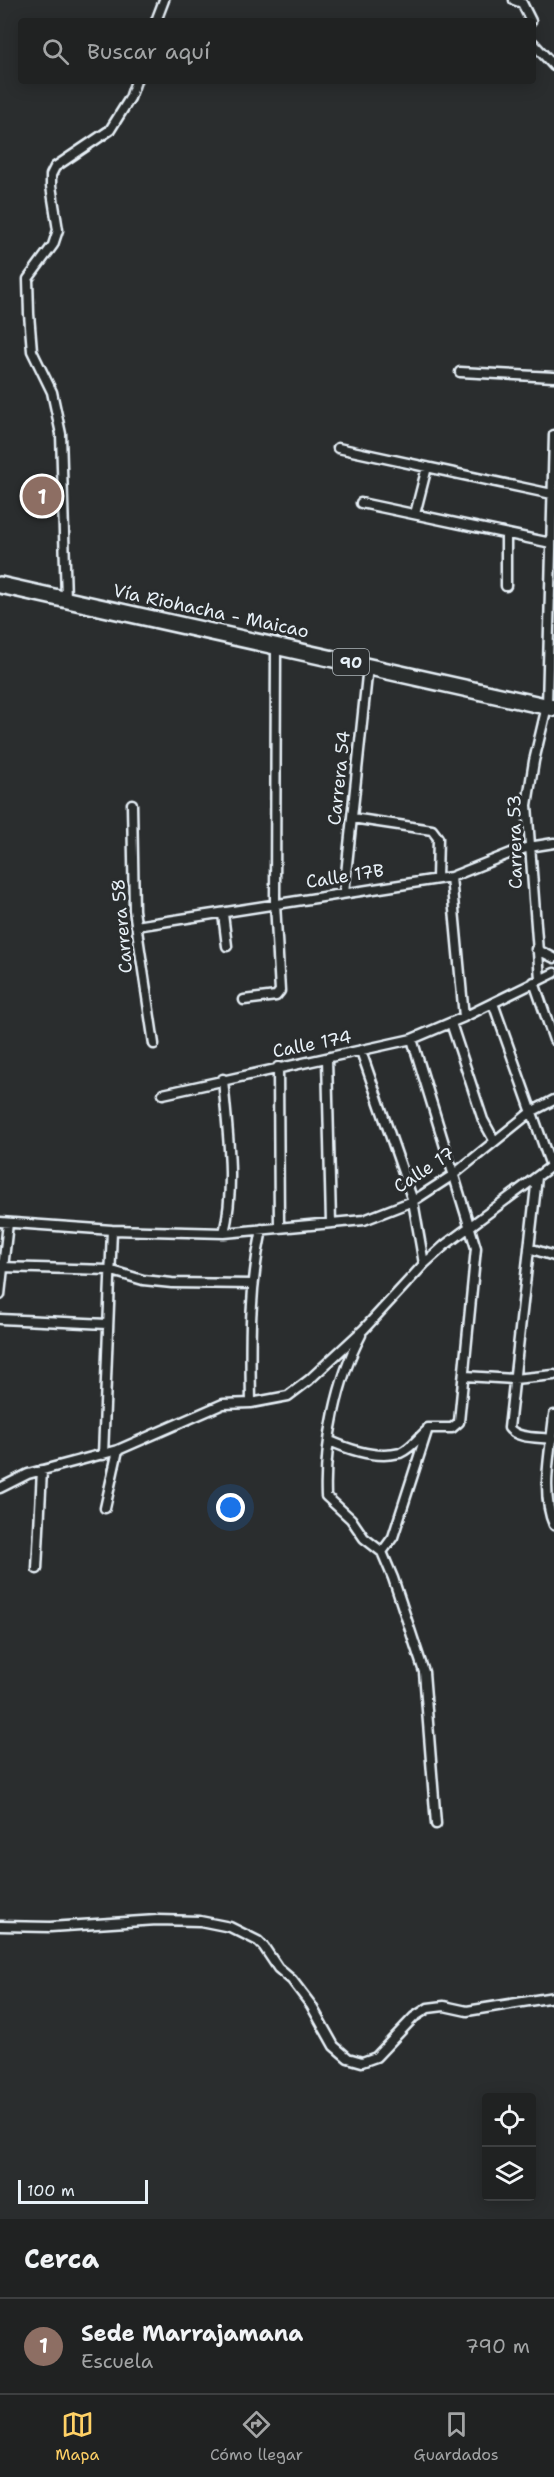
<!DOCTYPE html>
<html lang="es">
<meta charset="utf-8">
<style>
body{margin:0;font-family:"Shantell Sans",sans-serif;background:#2d2f2f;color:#f1f3f6}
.controls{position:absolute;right:18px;bottom:18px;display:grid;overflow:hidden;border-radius:6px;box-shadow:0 3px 15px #0003}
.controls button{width:54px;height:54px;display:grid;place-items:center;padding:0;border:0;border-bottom:2px solid #3d3f40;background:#202222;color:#f1f3f6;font:30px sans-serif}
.scale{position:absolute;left:18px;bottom:15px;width:130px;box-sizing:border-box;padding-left:6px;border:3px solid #e8f1f8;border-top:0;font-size:16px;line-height:21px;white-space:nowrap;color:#e8f1f8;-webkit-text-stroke:4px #2a2d2e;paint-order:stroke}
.you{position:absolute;left:231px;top:1508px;width:21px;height:21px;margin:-15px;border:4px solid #fff;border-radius:50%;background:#1a73e8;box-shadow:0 0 0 9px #1a73e833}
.badge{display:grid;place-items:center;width:39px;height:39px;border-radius:50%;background:#ffd166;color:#fff;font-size:20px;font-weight:700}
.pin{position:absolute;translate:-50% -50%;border:3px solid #fff;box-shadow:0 2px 6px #0006}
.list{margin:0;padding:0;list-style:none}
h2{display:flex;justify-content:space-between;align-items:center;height:78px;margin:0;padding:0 24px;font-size:26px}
h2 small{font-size:20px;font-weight:400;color:#a2a4a5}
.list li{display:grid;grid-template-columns:39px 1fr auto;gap:18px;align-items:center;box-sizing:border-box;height:96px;padding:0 24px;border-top:2px solid #3d3f40}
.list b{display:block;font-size:22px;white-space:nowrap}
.list p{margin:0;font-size:20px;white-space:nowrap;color:#a2a4a5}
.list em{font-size:20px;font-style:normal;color:#a2a4a5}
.icon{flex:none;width:33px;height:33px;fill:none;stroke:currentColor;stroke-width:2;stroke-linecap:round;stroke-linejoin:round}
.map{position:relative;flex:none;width:554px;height:2219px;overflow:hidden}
.search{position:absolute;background:#202222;box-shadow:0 3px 15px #0003;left:18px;right:18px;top:18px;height:66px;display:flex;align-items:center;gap:15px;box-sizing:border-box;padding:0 21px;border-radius:6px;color:#a2a4a5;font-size:22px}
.sheet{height:174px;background:#202222}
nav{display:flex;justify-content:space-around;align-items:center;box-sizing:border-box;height:84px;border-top:2px solid #3d3f40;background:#202222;font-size:16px;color:#a2a4a5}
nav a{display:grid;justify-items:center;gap:3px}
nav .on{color:#ffd166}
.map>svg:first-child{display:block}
</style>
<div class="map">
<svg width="554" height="2219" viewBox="0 0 554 2219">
<rect width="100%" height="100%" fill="#2a2d2e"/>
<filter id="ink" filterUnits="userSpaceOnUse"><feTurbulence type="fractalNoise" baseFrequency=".0167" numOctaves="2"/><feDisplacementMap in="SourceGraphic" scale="12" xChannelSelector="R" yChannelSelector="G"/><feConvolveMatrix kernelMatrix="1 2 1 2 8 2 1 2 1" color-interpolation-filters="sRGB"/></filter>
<g filter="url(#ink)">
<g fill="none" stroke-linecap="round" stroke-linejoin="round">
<defs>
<path id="street" d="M514 0 522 3 531 21
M156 21 164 0
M533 43 554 66
M460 372 554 377
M338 448 552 494
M361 503 551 543
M415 514 427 467
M506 534V586
M66 599 61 434 52 392 32 351 29 314 28 279 53 245 58 230 51 186V175L55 167 110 130 130 98 136 81
M132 804 134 910 154 1044
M352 818 432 830 438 838 437 879
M451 877 464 1017
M344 893 368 666
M223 914 227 946
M136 926 451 877 511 853 529 847 554 843
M536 949 554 958
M540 979 527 805 534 761 547 706 554 435
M534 982 554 1040
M244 1000 276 996 280 991 275 903 276 645
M493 1003 551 1166
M451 1023 483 1120 494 1140
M361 1051 413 1201 424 1264
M327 1058 331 1223
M278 1067 279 1228
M223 1079C227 1129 236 1184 224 1233
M163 1094 412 1039 464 1017 554 973
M537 1177 509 1428C517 1439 539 1437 552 1439
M0 1222 112 1230 224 1233 364 1220 413 1201 453 1175 531 1112 554 1100
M529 1248 554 1256
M0 1267 109 1270 143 1280 172 1283 253 1284
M0 1295 8 1223
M0 1319 107 1324
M361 1335C337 1380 324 1445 326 1496L351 1519 364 1538 382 1552 393 1578 424 1672 436 1824
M465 1376 514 1379 554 1375
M251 1403C250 1343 249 1289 262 1229
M554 1415C551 1449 540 1493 554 1525
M330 1441C350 1450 377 1459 400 1453 410 1449 418 1439 425 1432
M103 1455 112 1230
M0 1488 28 1474 118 1450 223 1404 251 1403 288 1396 309 1380 364 1329 424 1264 445 1245 554 1164
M105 1508 118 1450
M382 1552 393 1537 428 1428H452L459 1422 476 1248 412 1039
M37 1569 42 1470
M0 1926 50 1927 157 1920 200 1921 230 1927 258 1941 264 1947 278 1968 292 1980 311 2005 334 2046 348 2058 362 2062 376 2057 414 2017 428 2008 444 2006 467 2011 554 1997"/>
<path id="highway" d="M0 585 554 708"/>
</defs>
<use href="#street" stroke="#e8f1f8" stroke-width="13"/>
<use href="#highway" stroke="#e8f1f8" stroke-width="20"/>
<use href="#street" stroke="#2a2d2e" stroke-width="8"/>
<use href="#highway" stroke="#2a2d2e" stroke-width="15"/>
</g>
</g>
<g text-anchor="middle" stroke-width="6" stroke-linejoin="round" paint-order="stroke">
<rect fill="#2a2d2e" stroke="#afb6bb" stroke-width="1.5" x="333" y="649" width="36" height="26" rx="4.5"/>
<g font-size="16" font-weight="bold" fill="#e8f1f8">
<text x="351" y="668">90</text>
</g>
<g font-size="18" fill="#e8f1f8" stroke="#2a2d2e">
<text transform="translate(211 611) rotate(12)" y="6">Vía Riohacha - Maicao</text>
<text transform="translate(339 778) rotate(-84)" y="6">Carrera 54</text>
<text transform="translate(515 842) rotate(-91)" y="6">Carrera 53</text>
<text transform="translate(345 876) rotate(-9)" y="6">Calle 17B</text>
<text transform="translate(122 926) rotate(-95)" y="6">Carrera 58</text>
<text transform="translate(312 1044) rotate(-11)" y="6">Calle 174</text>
<text transform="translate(424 1170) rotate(-33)" y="6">Calle 17</text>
</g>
</g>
</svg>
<div class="controls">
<button><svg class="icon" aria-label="locate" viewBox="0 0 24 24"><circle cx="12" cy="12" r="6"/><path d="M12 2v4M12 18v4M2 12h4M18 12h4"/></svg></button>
<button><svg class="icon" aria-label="layers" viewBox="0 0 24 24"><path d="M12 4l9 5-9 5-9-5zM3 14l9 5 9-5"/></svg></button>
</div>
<div class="scale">100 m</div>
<div class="you"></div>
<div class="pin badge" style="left:42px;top:496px;background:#8d6e63">1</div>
<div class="search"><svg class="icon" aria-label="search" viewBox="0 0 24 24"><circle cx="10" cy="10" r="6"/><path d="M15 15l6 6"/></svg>Buscar aquí</div>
</div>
<section class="sheet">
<h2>Cerca<small></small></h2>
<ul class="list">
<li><span class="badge" style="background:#8d6e63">1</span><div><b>Sede Marrajamana</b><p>Escuela</p></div><em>790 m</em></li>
</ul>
</section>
<nav>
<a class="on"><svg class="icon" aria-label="map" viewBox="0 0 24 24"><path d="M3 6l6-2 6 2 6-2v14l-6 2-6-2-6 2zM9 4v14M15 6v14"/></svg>Mapa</a>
<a><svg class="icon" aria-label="directions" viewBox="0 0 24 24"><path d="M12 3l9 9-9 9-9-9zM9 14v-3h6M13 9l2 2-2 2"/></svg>Cómo llegar</a>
<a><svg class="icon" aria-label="saved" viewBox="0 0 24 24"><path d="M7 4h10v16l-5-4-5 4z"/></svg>Guardados</a>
</nav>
